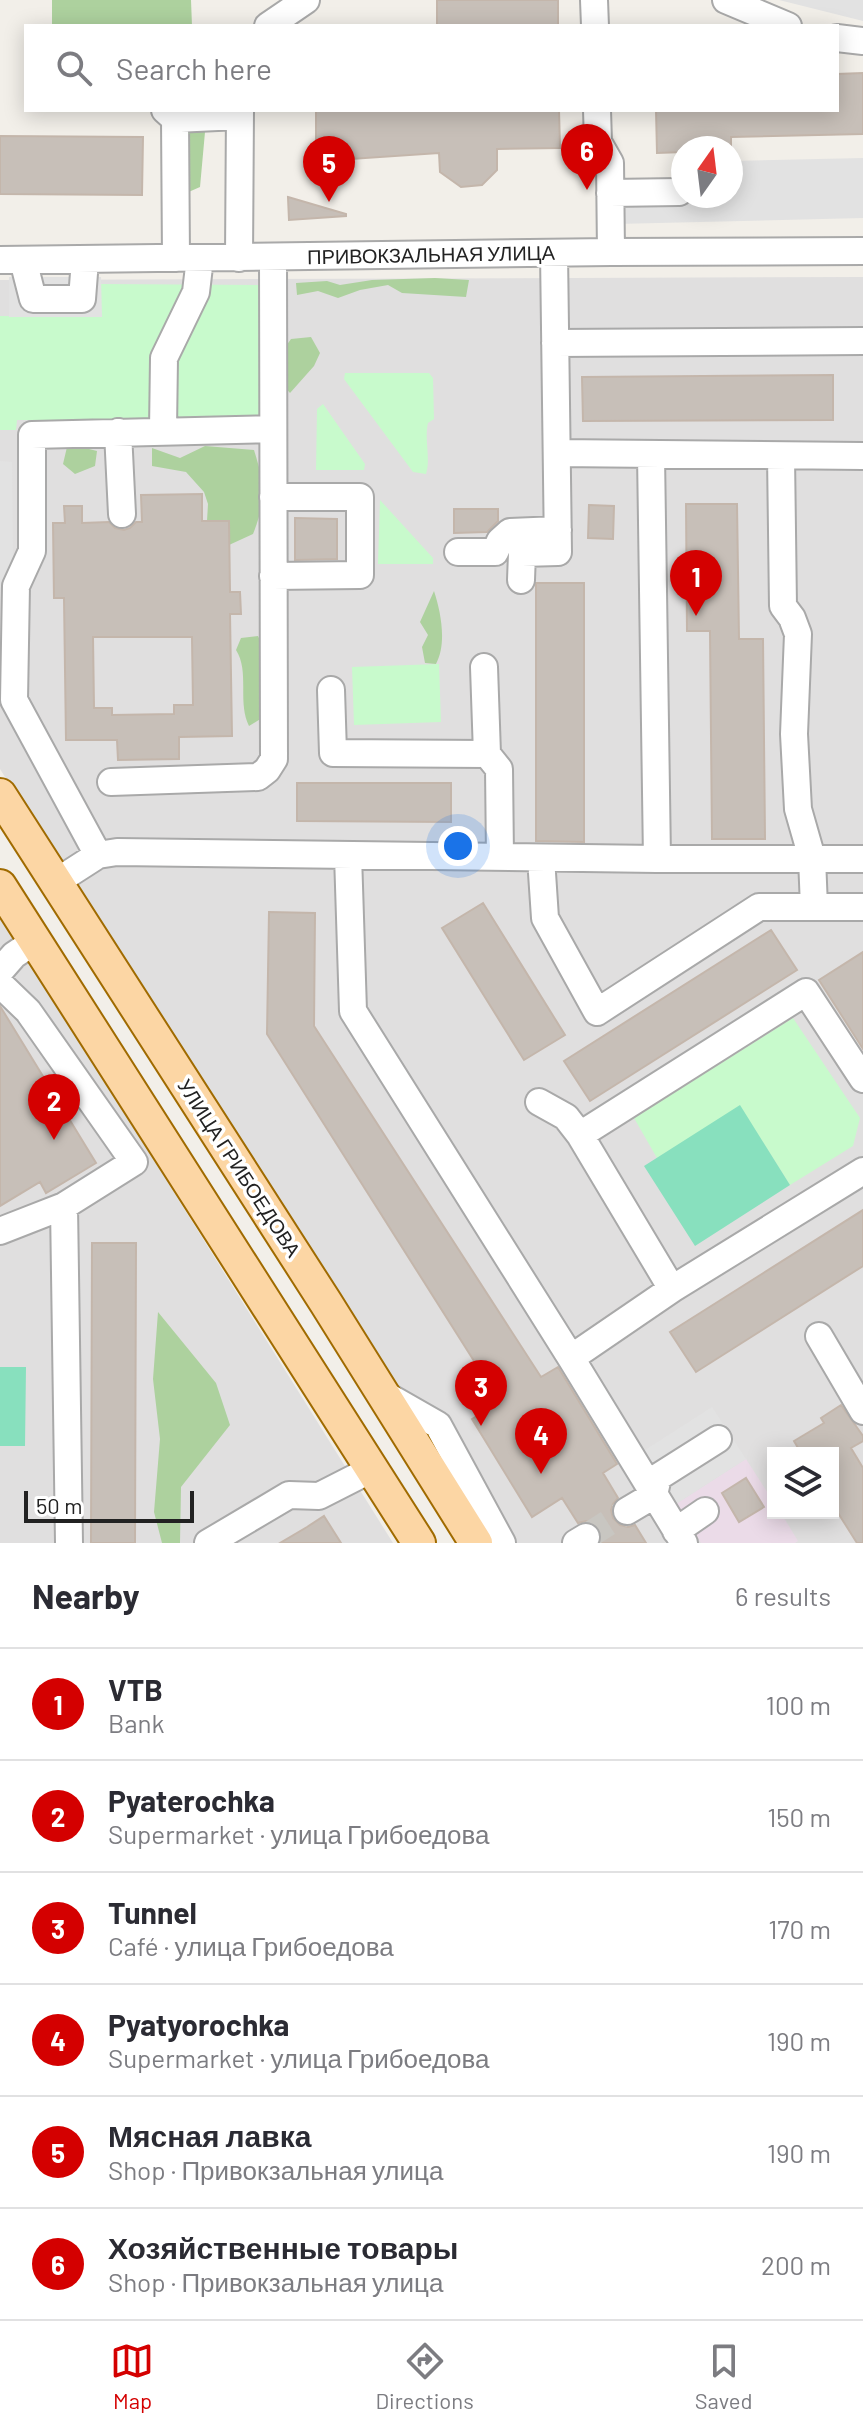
<!DOCTYPE html>
<meta charset="utf-8">
<style>
body{margin:0;font-family:Barlow,sans-serif;background:#f7f7f7;color:#2b2b33}
.controls{position:absolute;right:24px;bottom:24px;display:grid;overflow:hidden;border-radius:0px;box-shadow:0 4px 20px #0003}
.controls button{width:72px;height:72px;display:grid;place-items:center;padding:0;border:0;border-bottom:2px solid #e1e1e2;background:#fff;color:#2b2b33;font:40px sans-serif}
.compass{position:absolute;left:671px;top:136px;width:72px;height:72px;border-radius:50%;background:#fff;box-shadow:0 4px 20px #0003;rotate:14deg}
.scale{position:absolute;left:24px;bottom:20px;width:170px;box-sizing:border-box;padding-left:8px;border:4px solid #222;border-top:0;font-size:22px;line-height:28px;white-space:nowrap;color:#222;-webkit-text-stroke:6px #fff;paint-order:stroke}
.you{position:absolute;left:458px;top:846px;width:28px;height:28px;margin:-20px;border:6px solid #fff;border-radius:50%;background:#1a73e8;box-shadow:0 0 0 12px #1a73e833}
.badge{display:grid;place-items:center;width:52px;height:52px;border-radius:50%;background:#d40000;color:#fff;font-size:26px;font-weight:700}
.pin{position:absolute;translate:-50% -66px;filter:drop-shadow(0 2px 4px #0008)}
.pin::after{content:'';position:absolute;top:42px;width:28px;height:24px;background:inherit;clip-path:polygon(0 0,100% 0,50% 100%)}
.list{margin:0;padding:0;list-style:none}
h2{display:flex;justify-content:space-between;align-items:center;height:104px;margin:0;padding:0 32px;font-size:34px}
h2 small{font-size:26px;font-weight:400;color:#7c7c81}
.list li{display:grid;grid-template-columns:52px 1fr auto;gap:24px;align-items:center;box-sizing:border-box;height:112px;padding:0 32px;border-top:2px solid #e1e1e2}
.list b{display:block;font-size:30px;white-space:nowrap}
.list p{margin:0;font-size:26px;white-space:nowrap;color:#7c7c81}
.list em{font-size:26px;font-style:normal;color:#7c7c81}
.icon{flex:none;width:44px;height:44px;fill:none;stroke:currentColor;stroke-width:2;stroke-linecap:round;stroke-linejoin:round}
.map{position:relative;flex:none;width:863px;height:1543px;overflow:hidden}
.search{position:absolute;background:#fff;box-shadow:0 4px 20px #0003;left:24px;right:24px;top:24px;height:88px;display:flex;align-items:center;gap:20px;box-sizing:border-box;padding:0 28px;border-radius:0px;color:#7c7c81;font-size:30px}
.sheet{height:776px;background:#fff}
nav{display:flex;justify-content:space-around;align-items:center;box-sizing:border-box;height:112px;border-top:2px solid #e1e1e2;background:#fff;font-size:22px;color:#7c7c81}
nav a{display:grid;justify-items:center;gap:4px}
nav .on{color:#d40000}
.map>svg:first-child{display:block}
</style>
<div class="map">
<svg width="863" height="1543" viewBox="0 0 863 1543">
<rect width="100%" height="100%" fill="#f2efe9"/>
<path fill="#e0dfdf" fill-rule="evenodd" d="M863 277V1543H484L0 769V280ZM773 1453H833V1513H773Z
M0 914 393 1543H0Z"/>
<path fill="#ebdbe8" d="M746 1459 773 1501V1513H781L798 1541 795 1543H701L676 1504Z"/>
<path fill="#add19e" d="M52 0H191L192 26H52Z
M184 124 195 125 205 132 200 187 184 194Z
M435 278 469 280 466 297 402 293 388 285 360 290 338 298 318 291 297 295 296 283 327 281 340 285 372 280Z
M311 337 320 353 314 366 290 393 282 384 281 353 291 339Z
M205 446 254 450C265 486 267 498 253 534L229 545V521H207L208 504 204 492 186 472 152 466V448L180 458Z
M67 447H81L97 451 95 466 75 474 63 464Z
M434 591C441 612 447 644 436 664L425 663 422 647 428 635 420 622Z
M258 636 265 651 262 718 249 726C237 702 250 672 236 650L241 638Z
M158 1312 216 1383 230 1425 181 1487 180 1543H162L154 1512 160 1439 153 1379Z"/>
<path fill="#c8facc" d="M101 284 265 285 263 411 250 421 17 420 16 430H0V316L101 317Z
M345 373H429L433 378 434 419 428 423C424 440 431 458 426 474L413 472 344 379Z
M323 404 365 464 364 470H316L317 409Z
M380 500 433 558V564H378Z
M439 664 441 722 354 725 352 667Z
M793 1018 860 1118 853 1146 790 1185 740 1106 657 1158 634 1118Z"/>
<path fill="#88e0be" d="M740 1105 790 1185 695 1246 644 1166Z
M0 1367H26L25 1446H0Z"/>
<path fill="#e2e2e2" d="M779 0H863V21Z
M863 158V218L616 224V201L679 198V177H683V196H731L732 161Z
M9 277H101L102 317H9Z
M0 461 12 462 13 559 0 589Z
M712 1407 746 1459 676 1504 642 1452Z"/>
<path fill="#c7bfb8" stroke="#c4b6ab" stroke-width="2" fill-rule="evenodd" d="M437 0H558V26H437Z
M863 73V134L731 137V148H683V152L657 153 656 110H837V74Z
M316 110H559L560 148 497 149V170L482 185 461 187 440 172 439 153 336 160 316 145Z
M0 136 143 137 142 195 0 194Z
M288 197 346 214V216L289 220Z
M833 375V420L583 421 582 377Z
M202 494V521H229L230 592H240L241 614H230L232 736 179 737V759L118 760 117 740H66L64 598H54L53 523H65L64 506H82V523L109 522 115 528 124 530 130 528 136 522H142L141 495ZM93 637H192L193 705H174V714L112 715V708H94Z
M686 504H737L739 639H763L765 839H712L710 631H687Z
M589 505 614 506 613 539 588 538Z
M454 509H498V521L487 532 454 533Z
M295 518 337 519V559L295 560Z
M536 583H584V842L536 841Z
M297 783H451V822L297 821Z
M483 903 565 1035 524 1060 442 928Z
M269 912 315 913 314 1026 541 1377 558 1367 617 1464 603 1473 618 1498 613 1504 611 1510 613 1518 620 1525 628 1527 635 1525 646 1543H601L602 1536 599 1528 593 1523 586 1521 578 1523 562 1498 532 1517 472 1419 500 1402 267 1034Z
M771 930 797 970 590 1101 564 1061Z
M863 952V1049L819 980Z
M0 1006 96 1163 46 1193 40 1182 0 1206Z
M863 1210V1266L696 1372 670 1332Z
M92 1243H136L135 1543H91Z
M841 1405 863 1436V1441L851 1448 863 1468V1543H857L833 1505V1453H801L794 1441 824 1423 821 1418Z
M746 1478 764 1507 739 1522 722 1493Z
M324 1516 341 1543H280L307 1527Z"/>
<g fill="none" stroke-linecap="round" stroke-linejoin="round">
<path stroke="#c8c6c1" stroke-width="26" stroke-dasharray="26 13" stroke-linecap="butt" d="M586 1537 627 1511"/>
<defs>
<path id="minor" d="M594 0 595 26
M726 0 788 26
M268 26 306 0
M837 38 863 41
M165 110 175 119 176 258
M597 110 598 142 610 163 611 252
M175 119 239 116
M610 193 679 192
M239 258 240 110
M0 260 611 252 863 251
M23 260 33 299H82L85 260
M555 343 863 341
M163 430 164 358 196 292 200 258
M118 432 122 514
M557 453 863 456
M651 455 657 859
M781 456 783 606 792 618 798 634 794 734 798 809 812 858 814 907
M458 552H495L500 541 510 532 558 530
M273 576 360 575V497H273
M521 580 522 553 558 552 554 253
M484 667 487 754 499 769 500 857
M331 690 333 753 487 754
M111 782 258 777 267 770 274 759 273 257
M98 855 14 700 16 586 32 551V435L273 429
M348 855 353 1011 571 1358 684 1543
M541 858 545 918 597 1012 759 907H863
M56 882 98 855 117 852 657 859H863
M0 971 14 955 35 941
M0 984 28 1011 134 1162 64 1206 0 1231
M539 1102 566 1117 580 1135
M64 1206 69 1543
M672 1289 580 1135 806 992 863 1079
M819 1336 863 1411
M571 1358 672 1289 863 1171
M382 1393 438 1425 502 1543
M627 1511 654 1495 658 1477 718 1439
M676 1531 705 1511
M208 1543 289 1495 319 1496 372 1469
M576 1543 586 1537"/>
<path id="major" d="M0 795 326 1303 476 1543
M0 886 419 1543"/>
</defs>
<use href="#minor" stroke="#a9a9a9" stroke-width="30"/>
<use href="#major" stroke="#a06b00" stroke-width="36"/>
<use href="#minor" stroke="#fff" stroke-width="26"/>
<use href="#major" stroke="#fcd6a4" stroke-width="32"/>
</g>
<g text-anchor="middle" stroke-width="7" stroke-linejoin="round" paint-order="stroke">
<g font-size="20" fill="#222" stroke="#fff">
<text transform="translate(431 255) rotate(-1)" y="7">ПРИВОКЗАЛЬНАЯ УЛИЦА</text>
<text transform="translate(239 1168) rotate(57)" y="7">УЛИЦА ГРИБОЕДОВА</text>
</g>
</g>
</svg>
<div class="controls">
<button><svg class="icon" aria-label="layers" viewBox="0 0 24 24"><path d="M12 4l9 5-9 5-9-5zM3 14l9 5 9-5"/></svg></button>
</div>
<svg class="compass" viewBox="-18 -18 36 36"><path d="M0-13l5 13h-10z" fill="#e53935"/><path d="M0 13l5-13h-10z" fill="#7c7c81"/></svg>
<div class="scale">50 m</div>
<div class="you"></div>
<div class="pin badge" style="left:696px;top:616px">1</div>
<div class="pin badge" style="left:54px;top:1140px">2</div>
<div class="pin badge" style="left:481px;top:1426px">3</div>
<div class="pin badge" style="left:541px;top:1474px">4</div>
<div class="pin badge" style="left:329px;top:202px">5</div>
<div class="pin badge" style="left:587px;top:190px">6</div>
<div class="search"><svg class="icon" aria-label="search" viewBox="0 0 24 24"><circle cx="10" cy="10" r="6"/><path d="M15 15l6 6"/></svg>Search here</div>
</div>
<section class="sheet">
<h2>Nearby<small>6 results</small></h2>
<ul class="list">
<li><span class="badge">1</span><div><b>VTB</b><p>Bank</p></div><em>100 m</em></li>
<li><span class="badge">2</span><div><b>Pyaterochka</b><p>Supermarket · улица Грибоедова</p></div><em>150 m</em></li>
<li><span class="badge">3</span><div><b>Tunnel</b><p>Café · улица Грибоедова</p></div><em>170 m</em></li>
<li><span class="badge">4</span><div><b>Pyatyorochka</b><p>Supermarket · улица Грибоедова</p></div><em>190 m</em></li>
<li><span class="badge">5</span><div><b>Мясная лавка</b><p>Shop · Привокзальная улица</p></div><em>190 m</em></li>
<li><span class="badge">6</span><div><b>Хозяйственные товары</b><p>Shop · Привокзальная улица</p></div><em>200 m</em></li>
</ul>
</section>
<nav>
<a class="on"><svg class="icon" aria-label="map" viewBox="0 0 24 24"><path d="M3 6l6-2 6 2 6-2v14l-6 2-6-2-6 2zM9 4v14M15 6v14"/></svg>Map</a>
<a><svg class="icon" aria-label="directions" viewBox="0 0 24 24"><path d="M12 3l9 9-9 9-9-9zM9 14v-3h6M13 9l2 2-2 2"/></svg>Directions</a>
<a><svg class="icon" aria-label="saved" viewBox="0 0 24 24"><path d="M7 4h10v16l-5-4-5 4z"/></svg>Saved</a>
</nav>
